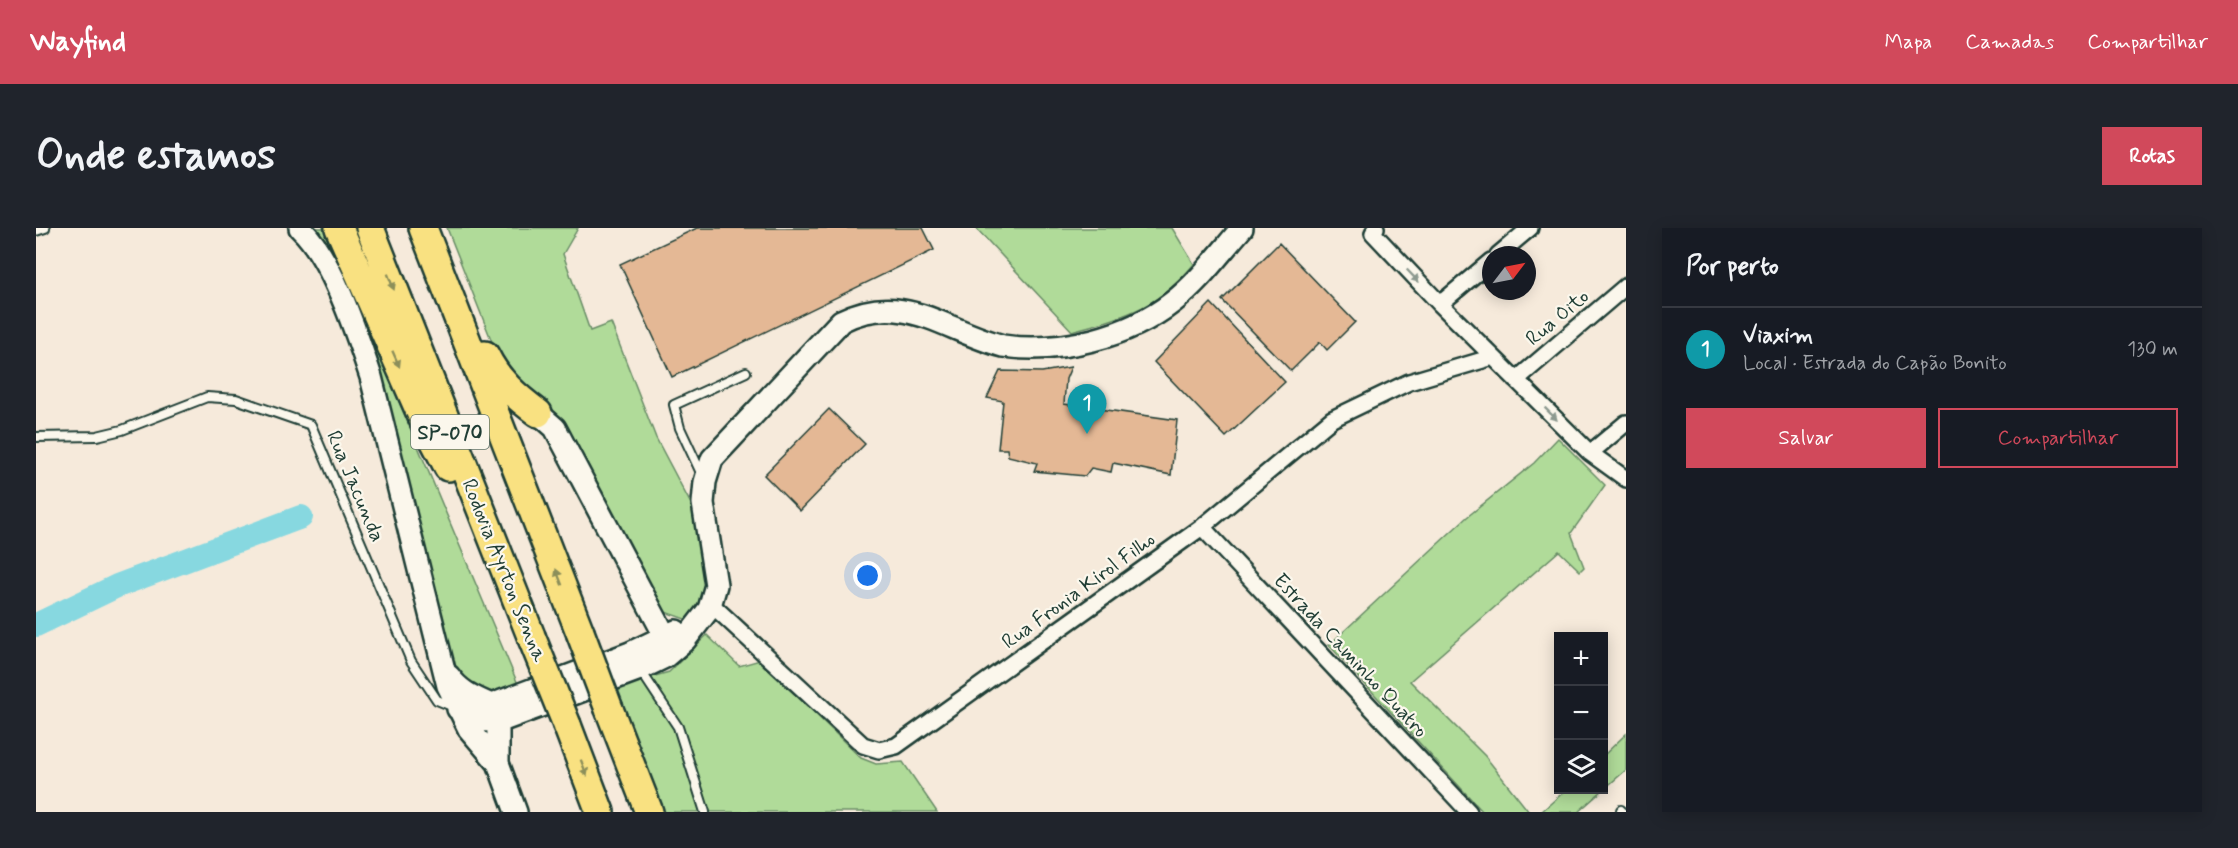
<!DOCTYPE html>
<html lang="pt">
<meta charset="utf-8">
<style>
body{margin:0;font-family:Mynerve,sans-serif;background:#20242c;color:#f1f3f6}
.controls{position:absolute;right:18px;bottom:18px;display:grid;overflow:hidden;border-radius:0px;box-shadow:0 3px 15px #0003}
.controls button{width:54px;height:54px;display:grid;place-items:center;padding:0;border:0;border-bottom:2px solid #363941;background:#171b24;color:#f1f3f6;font:30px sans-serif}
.compass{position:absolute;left:1446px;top:18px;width:54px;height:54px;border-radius:50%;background:#171b24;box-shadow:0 3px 15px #0003;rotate:58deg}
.you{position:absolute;left:832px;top:348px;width:21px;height:21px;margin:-15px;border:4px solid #fff;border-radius:50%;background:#1a73e8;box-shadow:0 0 0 9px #1a73e833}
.badge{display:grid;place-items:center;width:39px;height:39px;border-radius:50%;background:#d1495b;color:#fff;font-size:20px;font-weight:700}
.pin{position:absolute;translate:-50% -50px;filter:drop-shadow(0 2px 3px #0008)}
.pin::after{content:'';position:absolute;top:32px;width:21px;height:18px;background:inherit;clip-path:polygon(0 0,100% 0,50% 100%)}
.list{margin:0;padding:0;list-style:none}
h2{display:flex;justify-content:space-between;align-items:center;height:78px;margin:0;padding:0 24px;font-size:26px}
h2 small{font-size:20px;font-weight:400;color:#9ea1a6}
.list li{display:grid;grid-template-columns:39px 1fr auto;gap:18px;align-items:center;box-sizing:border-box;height:84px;padding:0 24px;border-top:2px solid #363941}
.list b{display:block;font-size:22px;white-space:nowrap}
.list p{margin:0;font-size:20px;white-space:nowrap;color:#9ea1a6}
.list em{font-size:20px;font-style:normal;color:#9ea1a6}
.actions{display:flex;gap:12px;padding:18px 24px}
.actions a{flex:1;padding:14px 0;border:2px solid #d1495b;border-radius:0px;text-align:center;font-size:21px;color:#d1495b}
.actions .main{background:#d1495b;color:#fff}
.icon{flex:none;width:33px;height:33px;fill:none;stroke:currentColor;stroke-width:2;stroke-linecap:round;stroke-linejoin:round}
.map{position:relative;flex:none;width:1590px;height:584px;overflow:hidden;border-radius:0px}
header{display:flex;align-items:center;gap:36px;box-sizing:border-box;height:84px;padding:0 30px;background:#d1495b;color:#fff}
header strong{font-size:28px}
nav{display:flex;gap:33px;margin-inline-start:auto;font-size:21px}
.intro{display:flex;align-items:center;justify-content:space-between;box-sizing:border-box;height:144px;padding:0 36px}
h1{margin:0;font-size:42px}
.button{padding:15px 27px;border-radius:0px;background:#d1495b;color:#fff;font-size:21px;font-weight:700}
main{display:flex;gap:36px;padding:0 36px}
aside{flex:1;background:#171b24;border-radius:0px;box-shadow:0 3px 15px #0003}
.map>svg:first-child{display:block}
</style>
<header>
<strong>Wayfind</strong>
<nav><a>Mapa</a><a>Camadas</a><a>Compartilhar</a></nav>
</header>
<div class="intro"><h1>Onde estamos</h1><a class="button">Rotas</a></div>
<main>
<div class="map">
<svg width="1590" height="584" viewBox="0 0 1590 584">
<rect width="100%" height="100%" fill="#f6eadb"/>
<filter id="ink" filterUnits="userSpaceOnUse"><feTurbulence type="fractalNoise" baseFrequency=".0167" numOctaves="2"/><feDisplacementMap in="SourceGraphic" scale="12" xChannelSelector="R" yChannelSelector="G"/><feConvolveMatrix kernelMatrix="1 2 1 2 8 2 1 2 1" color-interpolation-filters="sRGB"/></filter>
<g filter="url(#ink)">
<path fill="#b0db99" stroke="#688c66" stroke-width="1.5" d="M280 0H290L484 461C448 470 443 471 419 441L294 22Z
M411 0H542L527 26 554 103 575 95 620 210 657 280 669 363C666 377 662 384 649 391L629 384 534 204 509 175 479 155 464 134Z
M940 0H1136L1158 36C1121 81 1090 88 1036 103Z
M1522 210 1569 257 1535 305 1548 339 1544 343 1523 323 1374 453 1449 528 1493 584H1447L1293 417 1431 289 1498 235Z
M671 407 703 438 724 432 825 530 840 536 867 534 901 584H628L580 459 633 444Z
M1590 506V542L1568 561V527Z
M1530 562H1567L1542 584H1505Z"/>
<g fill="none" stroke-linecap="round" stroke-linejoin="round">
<path stroke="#87d8e0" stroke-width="24" d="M0 397 81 358 265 289"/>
</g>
<path fill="#e4b895" stroke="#1f3d34" stroke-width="1.5" d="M661 0H887L898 22 636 149 584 36Z
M1243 15 1319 94 1291 122 1284 114 1255 143 1186 72Z
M1175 75 1249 154 1190 209 1118 134Z
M1035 139 1030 151 1028 176 1141 192 1135 247 1077 235 1075 244 1055 240 1049 248 998 243 1001 235 972 228 971 221H962L967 173 951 170 964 143 1006 144Z
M793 181 829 216 764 283 728 247Z"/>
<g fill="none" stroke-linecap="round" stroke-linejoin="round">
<defs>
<path id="lane" d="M0 3 9 0
M0 209 61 208 86 202 171 169 200 171 275 197 375 433 401 472 418 479
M666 247 644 200 638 177 710 144
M605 443 642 499 669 584
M1585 582 1587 584"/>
<path id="street" d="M1340 0 1337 5 1404 76 1554 225 1590 251
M1462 27 1494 0
M1404 76 1455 33
M1480 152 1590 58
M1554 225 1590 195
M1166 299 1433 584
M675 376 827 517 843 522 860 518 1166 299 1296 191 1373 154 1457 129"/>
<path id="secondary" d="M264 0C296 30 321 107 335 149L412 458 433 501 462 535
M502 185 519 200 629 408 632 418 629 429
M413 448C424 464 438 469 455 477
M455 477 594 425 640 403
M422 481 445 492 462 494 604 441 629 429 649 412 673 381 680 357 667 275 669 254 676 231 805 93C868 62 907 102 967 118 1023 126 1093 109 1137 74 1163 54 1184 25 1206 0
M459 482 462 494V535L480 584"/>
<path id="highway" d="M303 0 388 193 412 239
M334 0 495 408
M387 0 544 404
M449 127C462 153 479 168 502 185
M573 481 613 584
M531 497 564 584"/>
</defs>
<use href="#lane" stroke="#1f3d34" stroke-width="12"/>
<use href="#street" stroke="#1f3d34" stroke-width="20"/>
<use href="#secondary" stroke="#1f3d34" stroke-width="26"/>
<use href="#highway" stroke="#1f3d34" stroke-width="32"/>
<use href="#lane" stroke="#fbf7ec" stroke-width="8"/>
<use href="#street" stroke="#fbf7ec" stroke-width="15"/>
<use href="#secondary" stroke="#fbf7ec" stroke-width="21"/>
<use href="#highway" stroke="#f9e181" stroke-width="27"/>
<defs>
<path id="highway-bridge" d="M544 404 573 481
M495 408 531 497"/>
</defs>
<use href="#highway-bridge" stroke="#1f3d34" stroke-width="32" stroke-linecap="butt"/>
<use href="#highway-bridge" stroke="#f9e181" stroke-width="27"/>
</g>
<defs><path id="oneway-solid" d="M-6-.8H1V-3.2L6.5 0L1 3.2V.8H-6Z" transform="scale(1.5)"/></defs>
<g fill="#8d9a90">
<use href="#oneway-solid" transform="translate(1377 48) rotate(46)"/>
<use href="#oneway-solid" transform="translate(1515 186) rotate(45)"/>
</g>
<g fill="#8c8f5a">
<use href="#oneway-solid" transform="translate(355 54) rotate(69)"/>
<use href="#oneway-solid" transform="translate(360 131) rotate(66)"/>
<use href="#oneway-solid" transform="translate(523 349) rotate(-111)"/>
<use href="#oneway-solid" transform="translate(548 540) rotate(69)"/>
</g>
</g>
<g text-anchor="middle" stroke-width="4.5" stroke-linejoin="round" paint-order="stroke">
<rect fill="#fbf7ec" stroke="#61756b" stroke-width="1.5" x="375" y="187" width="78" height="34" rx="4.5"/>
<g font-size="20" font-weight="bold" fill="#1f3d34">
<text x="414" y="211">SP-070</text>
</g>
<g font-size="21" fill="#1f3d34" stroke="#fbf7ec">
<text transform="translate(1521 89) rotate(-40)" y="7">Rua Oito</text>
<text transform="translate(320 258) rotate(67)" y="7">Rua Jacunda</text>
<text transform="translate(469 342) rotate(68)" y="7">Rodovia Ayrton Senna</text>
<text transform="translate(1042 362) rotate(-36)" y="7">Rua Fronia Kirol Filho</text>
<text transform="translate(1315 427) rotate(47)" y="7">Estrada Caminho Quatro</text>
</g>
</g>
</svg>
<div class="controls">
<button>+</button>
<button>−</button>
<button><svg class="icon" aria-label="layers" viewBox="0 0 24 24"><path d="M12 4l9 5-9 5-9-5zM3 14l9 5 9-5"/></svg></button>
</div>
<svg class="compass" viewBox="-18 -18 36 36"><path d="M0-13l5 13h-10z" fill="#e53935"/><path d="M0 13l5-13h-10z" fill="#9ea1a6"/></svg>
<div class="you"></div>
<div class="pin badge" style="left:1051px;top:206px;background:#0f9aa8">1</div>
</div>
<aside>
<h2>Por perto<small></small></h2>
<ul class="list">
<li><span class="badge" style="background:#0f9aa8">1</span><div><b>Viaxim</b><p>Local · Estrada do Capão Bonito</p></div><em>130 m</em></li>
</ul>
<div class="actions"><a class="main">Salvar</a><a>Compartilhar</a></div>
</aside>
</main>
